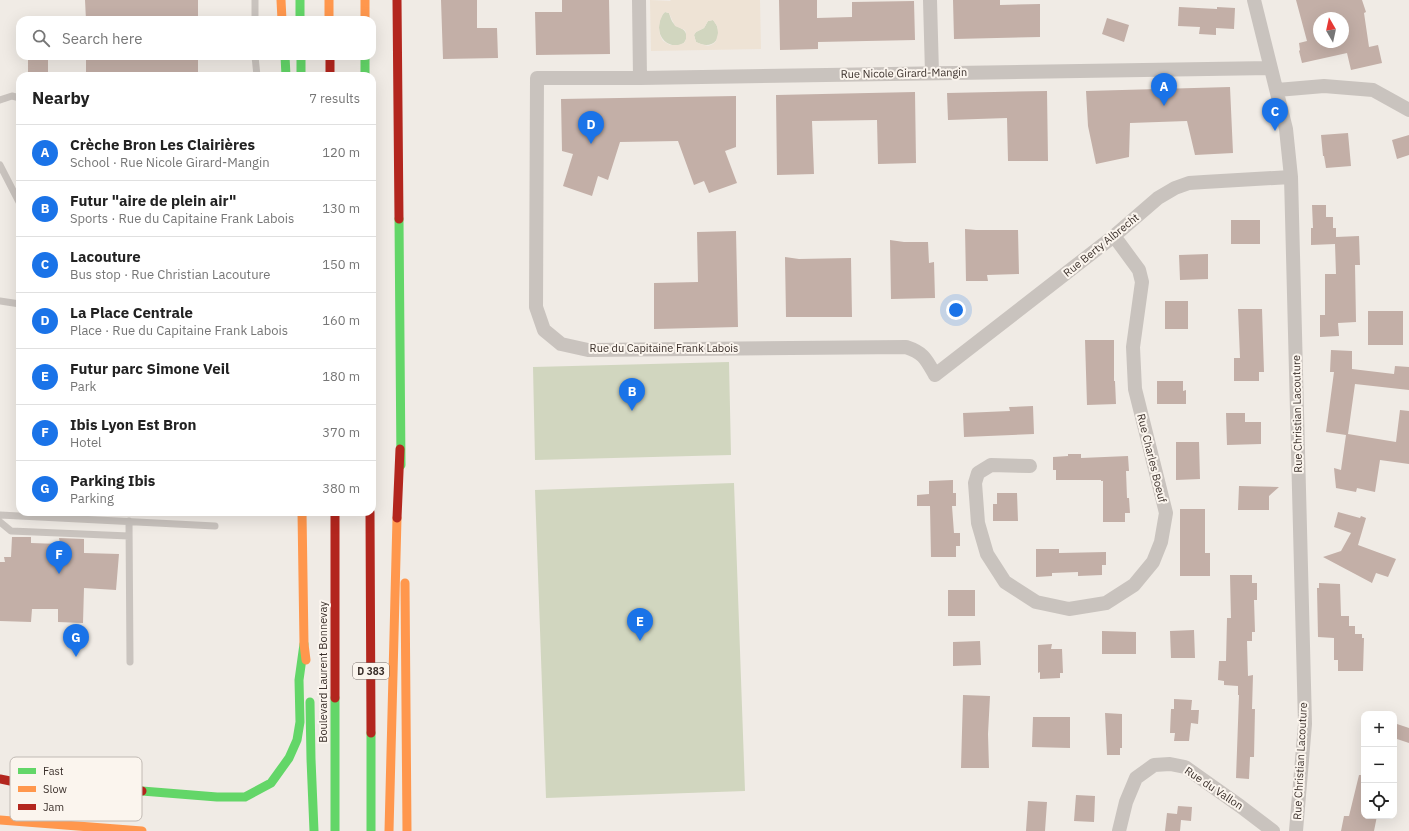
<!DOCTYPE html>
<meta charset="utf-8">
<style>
body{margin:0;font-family:"IBM Plex Sans",sans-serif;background:#f6f6f6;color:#222}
.controls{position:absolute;right:12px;bottom:12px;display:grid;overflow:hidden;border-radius:8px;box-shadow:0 4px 16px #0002}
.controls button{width:36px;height:36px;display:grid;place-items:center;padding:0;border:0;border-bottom:1px solid #e0e0e0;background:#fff;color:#222;font:20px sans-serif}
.compass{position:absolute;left:1313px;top:12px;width:36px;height:36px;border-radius:50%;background:#fff;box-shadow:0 4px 16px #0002;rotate:351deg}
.you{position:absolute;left:956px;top:310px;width:14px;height:14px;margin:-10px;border:3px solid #fff;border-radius:50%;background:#1a73e8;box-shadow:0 0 0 6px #1a73e833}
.badge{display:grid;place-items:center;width:26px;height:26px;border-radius:50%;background:#1a73e8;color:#fff;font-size:13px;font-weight:700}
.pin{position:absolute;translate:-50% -33px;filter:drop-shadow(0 1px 2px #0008)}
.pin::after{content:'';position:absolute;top:21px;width:14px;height:12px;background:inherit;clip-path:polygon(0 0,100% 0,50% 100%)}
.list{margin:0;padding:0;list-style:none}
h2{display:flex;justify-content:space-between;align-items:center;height:52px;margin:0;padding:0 16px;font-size:17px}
h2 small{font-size:13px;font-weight:400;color:#767676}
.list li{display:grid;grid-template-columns:26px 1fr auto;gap:12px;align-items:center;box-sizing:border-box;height:56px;padding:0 16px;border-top:1px solid #e0e0e0}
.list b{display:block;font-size:15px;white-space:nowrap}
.list p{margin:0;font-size:13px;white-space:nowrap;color:#767676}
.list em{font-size:13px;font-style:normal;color:#767676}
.icon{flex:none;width:22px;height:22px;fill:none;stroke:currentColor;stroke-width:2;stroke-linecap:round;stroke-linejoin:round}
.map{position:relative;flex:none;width:1409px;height:831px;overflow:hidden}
.search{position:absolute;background:#fff;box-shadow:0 4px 16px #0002;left:16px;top:16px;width:360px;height:44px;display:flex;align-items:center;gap:10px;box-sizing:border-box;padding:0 14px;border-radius:12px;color:#767676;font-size:15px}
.panel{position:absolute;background:#fff;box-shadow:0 4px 16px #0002;left:16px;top:72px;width:360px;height:444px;border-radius:12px}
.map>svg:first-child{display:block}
</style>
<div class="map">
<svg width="1409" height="831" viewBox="0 0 1409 831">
<rect width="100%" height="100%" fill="#f0ebe5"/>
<path fill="#d1d6bf" d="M665 12 669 13C670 16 671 21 674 24 677 28 685 28 686 34 690 51 658 50 659 26 659 21 661 15 665 12Z
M713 20C726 35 714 52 696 42L694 35 696 32 704 28 708 21Z
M729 362 731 455 535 460 533 367Z
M734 483 745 791 546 798 535 490Z"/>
<path fill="#eee3d5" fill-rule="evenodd" d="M650 0 670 1 671 0H760L761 49 651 51ZM665 12 669 13 675 26 685 30 686 33V39L684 43 678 45H670L663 41 660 35 659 28 660 21 663 14ZM713 20 717 26 718 33 716 41 713 44 708 46 701 44 696 42 694 35 696 32 704 28 708 21Z"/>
<path fill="#c3afa7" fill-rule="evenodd" d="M85 0H198V20H86Z
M441 0H477V28H497L498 58 443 59Z
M562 0H609L610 54 536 55 535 12H562Z
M779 0H817V18L852 17V2L914 1 915 40 818 42V49L780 50Z
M953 0H1000V5L1040 4V37L954 39Z
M1296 0H1362L1366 12 1364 13 1369 47 1378 45 1382 63 1351 70 1347 53 1302 63 1299 51 1300 50 1299 43 1307 41ZM1319 18H1343V42H1319Z
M1179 7 1217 9V7L1235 8 1234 29 1216 28V35L1199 34 1200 27 1178 26Z
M1107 18 1129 25 1124 42 1102 34Z
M28 56H48V75H28Z
M86 56H198V76H86Z
M1230 87 1233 153 1195 155 1187 121 1130 123 1129 157 1096 164 1088 126 1086 91Z
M1047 91 1048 161H1008L1007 118 948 120 947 93Z
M915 92 916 163 878 164 877 120 812 121 814 174 777 175 776 95Z
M736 96V147L725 151 737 183 709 193 704 181 694 185 678 141 620 142 608 180 598 176 592 196 563 186 573 154 562 151 561 99Z
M1348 133 1351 166 1326 168 1324 156H1323L1321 135Z
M1409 135V155L1397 159 1392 140Z
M1312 205H1326V217H1333V228H1336V237L1359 236 1360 265H1355L1356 322 1338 323 1339 336 1320 337V315H1325V274H1336L1335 244 1311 245V228H1313Z
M1231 220H1260V244H1231Z
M965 229 976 230H1018L1019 274 987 275 988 281H966Z
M736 231 738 327 654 329V283L698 282 697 232Z
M890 240 904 242H928L929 263 934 262 935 298 891 299Z
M1208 254V279L1180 280 1179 255Z
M785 257 799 259 851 258 852 317H786Z
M1165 301H1188V329H1165Z
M1238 309H1262L1264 372H1259V381H1234V358H1240Z
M1368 311H1403V345H1368Z
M1085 340H1114V381H1115L1116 404 1087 405Z
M1331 350 1352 351V369L1394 374 1395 366 1409 367V390L1355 384 1348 434 1396 442 1400 410 1409 411V464L1380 460 1375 492 1357 488 1356 492 1336 488 1334 468 1341 470 1346 435 1326 432 1334 372H1330Z
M1157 381H1183V391L1186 390V404H1157Z
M1033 406 1034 434 964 437 963 413 1010 411 1009 407Z
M1226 413H1245V422H1261V444L1227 445Z
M1176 442H1199L1200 479 1176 480Z
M1068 454H1081V458L1128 456 1129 471H1126L1127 498H1129L1130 513H1125V522H1103V481H1101V480H1056V470H1053V457L1068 456Z
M953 480V493H956V506H952L954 533H960V546H956V557H931L930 506H917V495L929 494V481Z
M1239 486 1279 487 1269 496V510H1238Z
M997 493H1017L1018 521H993V504H997Z
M1180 509H1205V553H1210V576H1180Z
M1338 512 1360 518 1361 516 1366 518 1358 545 1396 559 1388 577 1376 573 1372 583 1323 557 1341 551 1351 533 1334 527Z
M12 537H31V543L60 544 59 538 84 539V553L119 554 116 590 84 588 83 623 58 622V609H32L31 622 0 621V562H5L4 557H11Z
M1036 549H1059V553L1106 552V565H1102V575L1078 576V572L1052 573V576L1036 577Z
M1230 575H1252V583H1257V600H1254L1255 632H1252V641H1247L1248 676 1253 675 1252 709H1255L1254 757H1250L1249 779 1236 778 1239 695H1238V686L1224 685V681L1218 680 1219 661H1226L1227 618H1231Z
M1319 583 1340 584 1341 616H1349V626H1355V634H1362V638H1364L1363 671H1338V660H1334V638L1318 637 1317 588H1319Z
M948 590H975V616H948Z
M1194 630 1195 658H1171L1170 631Z
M1102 631 1136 632V654H1102Z
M980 641 981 665 953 666V642Z
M1052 644 1051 649H1062L1063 673H1060V678L1040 679V672L1038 673V645Z
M963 695 990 696 988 734 989 768H961Z
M1174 699 1192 700 1191 710H1199L1198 724 1191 723 1189 741H1174L1175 733H1170L1171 709H1174Z
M1105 713 1122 714V748H1120V755H1107Z
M1033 717H1070V748L1032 747Z
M1394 723 1409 728V743L1394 738Z
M1359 775H1364V816H1377L1374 831H1341L1344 816H1349Z
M1076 795 1095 796 1094 822 1074 821Z
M1028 801 1047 802 1045 831H1026Z
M1178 806 1192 807 1191 821 1181 820 1180 831H1165L1167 813 1177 814Z"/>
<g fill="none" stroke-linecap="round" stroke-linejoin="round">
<path stroke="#c9c3be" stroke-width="7" d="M255 0V20
M255 56 257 76
M0 100 12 96 20 98
M0 165 20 204
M0 301 20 304
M0 515 215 526
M129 521 130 662
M0 522 11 531 129 536"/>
<path stroke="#c9c3be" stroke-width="14" d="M639 0 640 78
M930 0 932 73
M1254 0 1286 129 1291 177 1305 724 1296 831
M1271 68 640 78H537L536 307 544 330 561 344 588 350 906 347C924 353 926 359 935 375L1114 236 1158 198 1175 188 1189 183 1204 182 1291 177
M1277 90 1324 86 1373 90 1409 110
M1030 466 991 465 978 473 975 483 978 523 987 554 1005 582 1036 602 1069 609 1106 603 1134 585 1153 562 1161 542 1166 513 1135 389 1133 347 1142 282 1139 270 1114 236
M1119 831 1126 802 1136 778 1154 765 1170 764 1185 767 1240 806 1273 831"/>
<path stroke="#63d668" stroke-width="9" d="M300 0V20
M285 56 286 76
M301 56V76
M365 56V76
M399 219 401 465
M335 698V831
M310 702 311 759
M371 733V831
M311 759 314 831
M142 791 217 797H245L271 783 289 758 297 740 300 722 299 680 304 644"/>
<path stroke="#ff974d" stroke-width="9" d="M281 0 282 20
M329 0V20
M365 0V20
M302 512 304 644 306 660
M405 583 407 831
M0 820 142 831
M389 831 397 518"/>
<path stroke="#b3261e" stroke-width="9" d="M397 0 399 219
M330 56V76
M335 512V698
M370 512 371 733
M397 518 400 449
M0 779 15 782 142 791"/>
</g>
<g text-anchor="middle" stroke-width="4" stroke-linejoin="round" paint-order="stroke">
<rect fill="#fbf5ee" stroke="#756b66" stroke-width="1" x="353" y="663" width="36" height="16" rx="3"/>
<g font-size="10" font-weight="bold" fill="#3b302b">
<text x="371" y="675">D 383</text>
</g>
<g font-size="11" fill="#3b302b" stroke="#fbf5ee">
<text transform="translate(904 73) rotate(-1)" y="4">Rue Nicole Girard-Mangin</text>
<text transform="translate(1101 245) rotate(-39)" y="4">Rue Berty Albrecht</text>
<text x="664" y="352">Rue du Capitaine Frank Labois</text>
<text transform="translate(1297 414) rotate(-91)" y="4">Rue Christian Lacouture</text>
<text transform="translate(1152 458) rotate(76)" y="4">Rue Charles Boeuf</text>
<text transform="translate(323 672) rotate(-90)" y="4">Boulevard Laurent Bonnevay</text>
<text transform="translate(1300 761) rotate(-87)" y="4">Rue Christian Lacouture</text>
<text transform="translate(1214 788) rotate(34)" y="4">Rue du Vallon</text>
</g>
</g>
<rect x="10" y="757" width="132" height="64" rx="6" fill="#fbf5ee" stroke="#c1bab4" stroke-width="1"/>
<rect x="18" y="768" width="18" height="6" fill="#63d668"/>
<rect x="18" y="786" width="18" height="6" fill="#ff974d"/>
<rect x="18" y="804" width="18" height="6" fill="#b3261e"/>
<g font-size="11" fill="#3b302b">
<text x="43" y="775">Fast</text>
<text x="43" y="793">Slow</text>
<text x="43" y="811">Jam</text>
</g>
</svg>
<div class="controls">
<button>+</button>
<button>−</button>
<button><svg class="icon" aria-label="locate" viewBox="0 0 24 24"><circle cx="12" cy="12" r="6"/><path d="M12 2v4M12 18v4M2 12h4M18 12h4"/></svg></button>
</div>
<svg class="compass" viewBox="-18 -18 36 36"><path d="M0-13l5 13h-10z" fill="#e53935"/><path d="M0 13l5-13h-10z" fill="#767676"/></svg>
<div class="you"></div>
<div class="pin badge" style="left:1164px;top:106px">A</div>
<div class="pin badge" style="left:632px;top:411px">B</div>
<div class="pin badge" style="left:1275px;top:131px">C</div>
<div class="pin badge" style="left:591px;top:144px">D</div>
<div class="pin badge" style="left:640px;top:641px">E</div>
<div class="pin badge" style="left:59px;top:574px">F</div>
<div class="pin badge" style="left:76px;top:657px">G</div>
<div class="search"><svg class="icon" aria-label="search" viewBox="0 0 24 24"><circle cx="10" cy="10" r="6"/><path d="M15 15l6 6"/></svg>Search here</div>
<section class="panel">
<h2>Nearby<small>7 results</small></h2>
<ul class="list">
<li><span class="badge">A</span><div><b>Crèche Bron Les Clairières</b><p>School · Rue Nicole Girard-Mangin</p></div><em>120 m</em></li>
<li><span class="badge">B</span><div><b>Futur &quot;aire de plein air&quot;</b><p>Sports · Rue du Capitaine Frank Labois</p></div><em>130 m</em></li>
<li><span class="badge">C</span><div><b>Lacouture</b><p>Bus stop · Rue Christian Lacouture</p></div><em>150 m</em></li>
<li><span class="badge">D</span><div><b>La Place Centrale</b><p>Place · Rue du Capitaine Frank Labois</p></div><em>160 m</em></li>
<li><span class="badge">E</span><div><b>Futur parc Simone Veil</b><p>Park</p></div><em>180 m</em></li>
<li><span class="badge">F</span><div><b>Ibis Lyon Est Bron</b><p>Hotel</p></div><em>370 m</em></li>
<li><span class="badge">G</span><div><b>Parking Ibis</b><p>Parking</p></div><em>380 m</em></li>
</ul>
</section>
</div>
